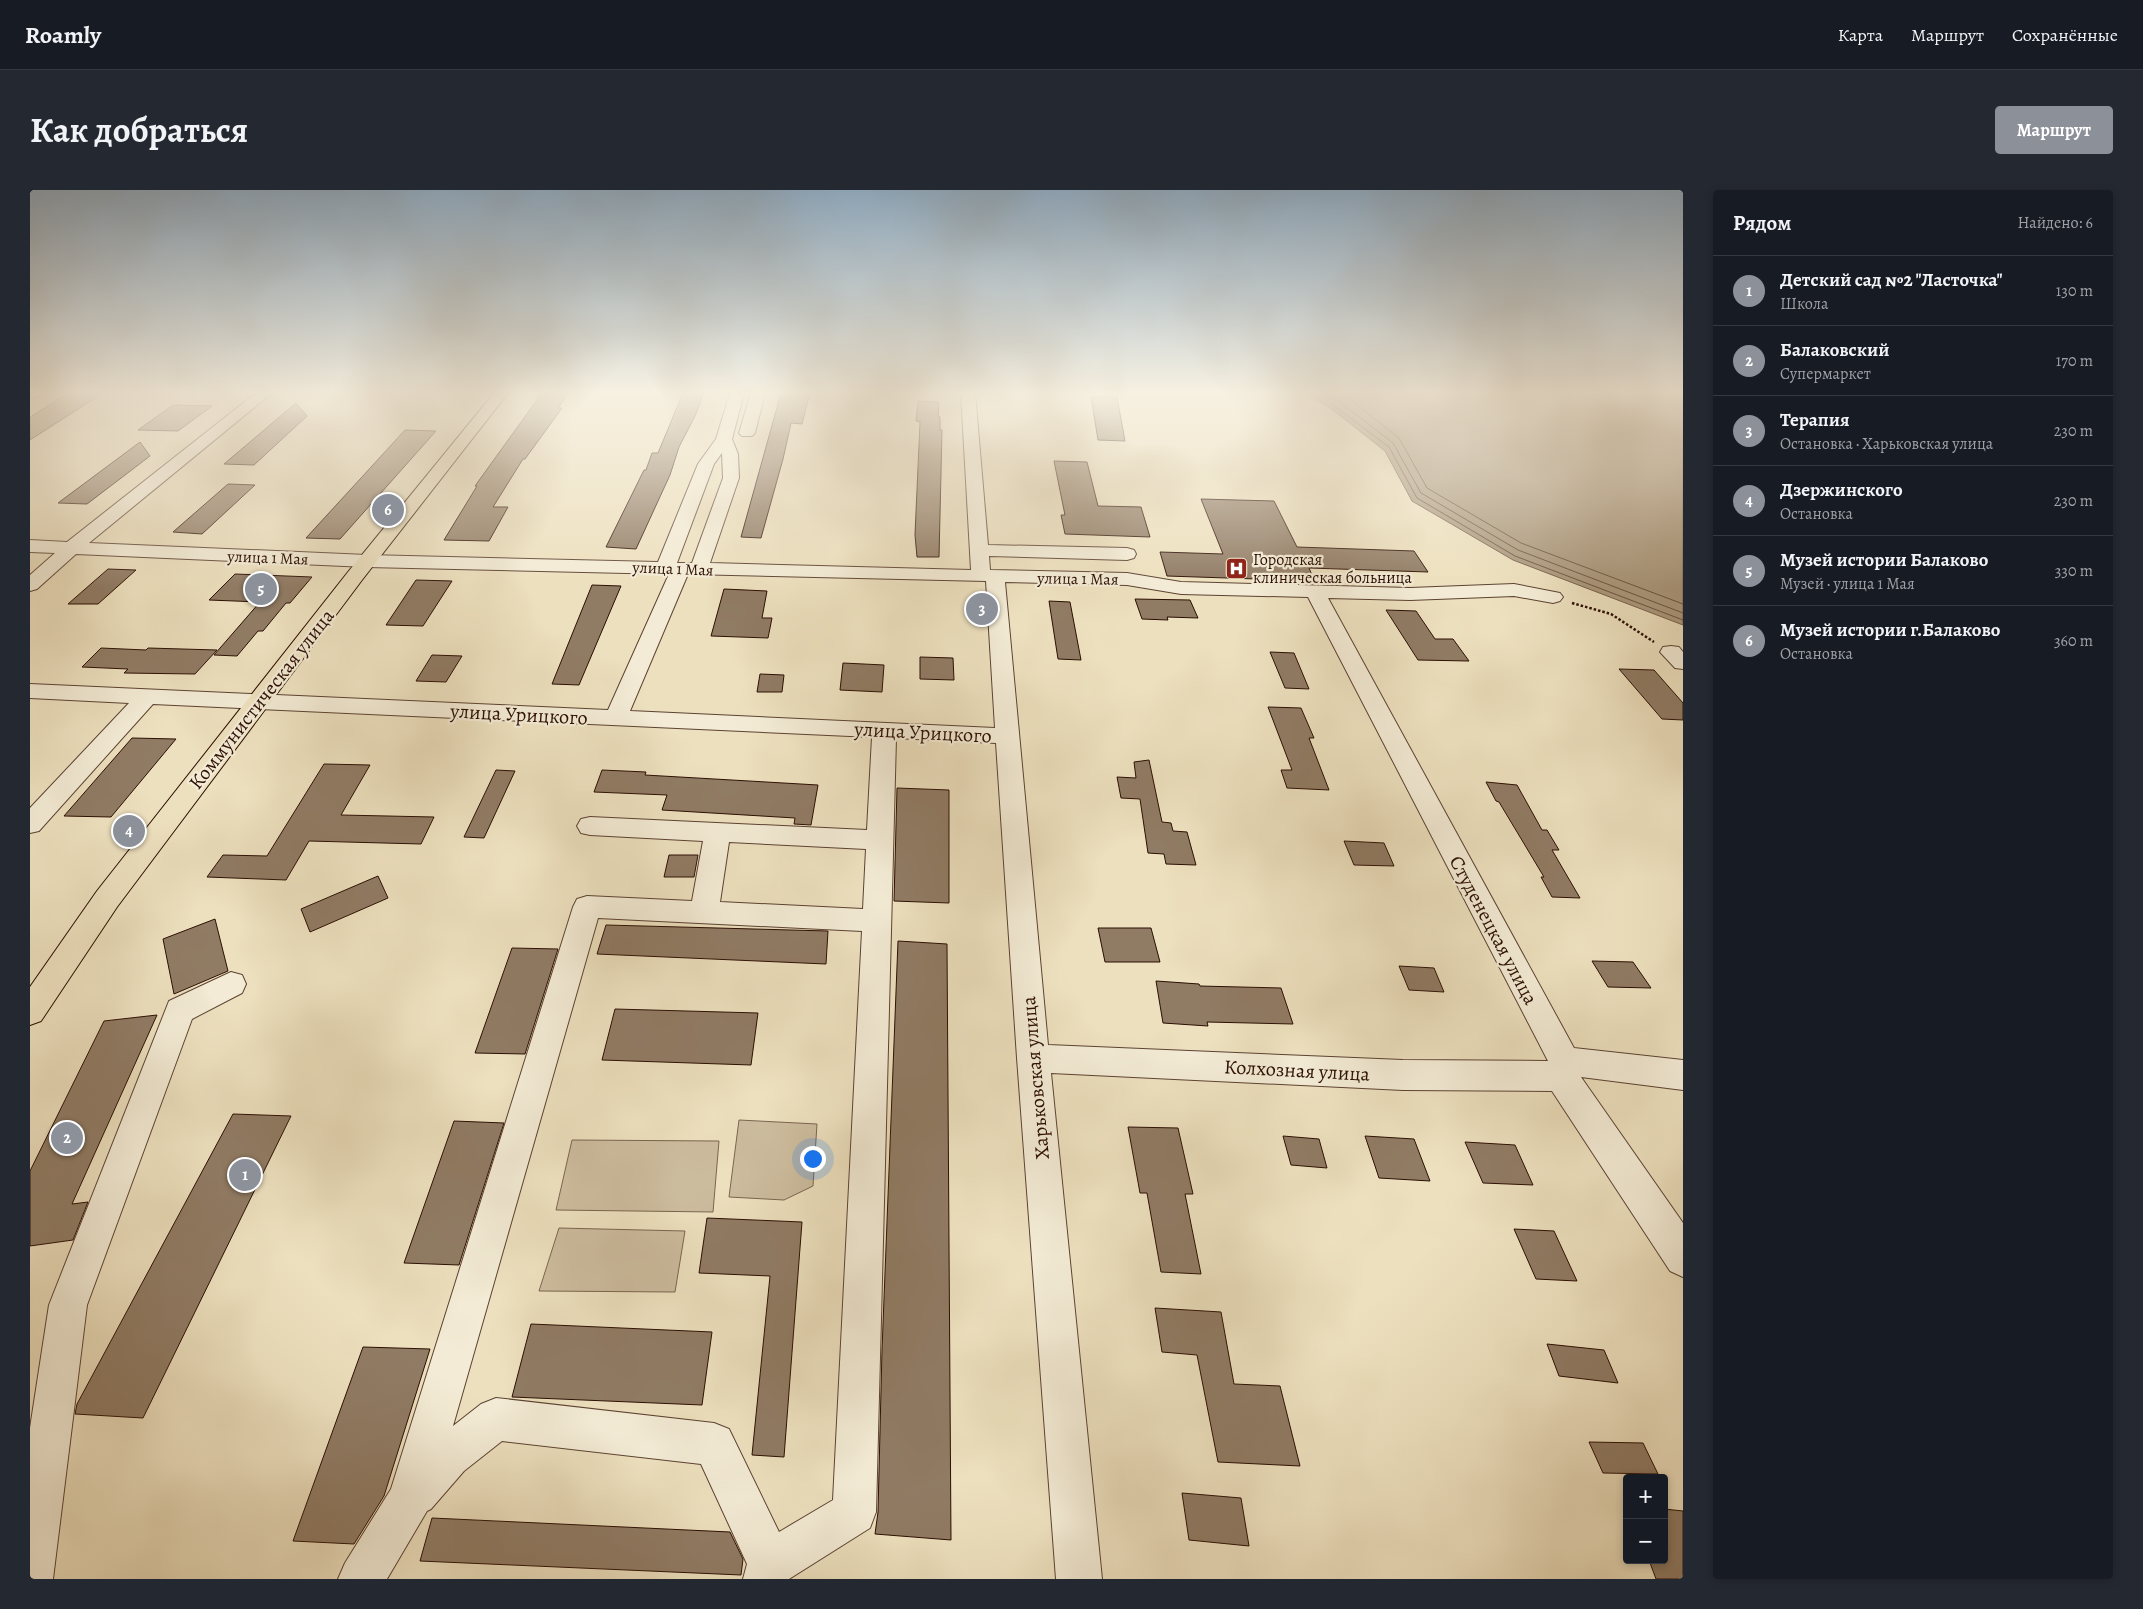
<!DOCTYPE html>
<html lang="ru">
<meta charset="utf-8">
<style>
body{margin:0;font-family:Alegreya,serif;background:#242831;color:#f1f3f6}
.controls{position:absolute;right:15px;bottom:15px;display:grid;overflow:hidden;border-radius:5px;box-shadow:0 2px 8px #0003}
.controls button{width:45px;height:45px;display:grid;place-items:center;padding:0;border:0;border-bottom:1px solid #363941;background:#171b24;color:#f1f3f6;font:25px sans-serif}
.you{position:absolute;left:782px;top:968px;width:18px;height:18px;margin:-12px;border:4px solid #fff;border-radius:50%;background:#1a73e8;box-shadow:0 0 0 8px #1a73e833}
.badge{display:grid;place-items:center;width:32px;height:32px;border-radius:50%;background:#8c9099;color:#fff;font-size:16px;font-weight:700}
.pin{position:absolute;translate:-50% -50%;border:2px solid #fff;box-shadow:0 1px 5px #0006}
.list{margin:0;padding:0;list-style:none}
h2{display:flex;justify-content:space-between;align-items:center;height:65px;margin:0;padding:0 20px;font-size:21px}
h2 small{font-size:16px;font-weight:400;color:#9ea1a6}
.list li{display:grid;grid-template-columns:32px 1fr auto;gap:15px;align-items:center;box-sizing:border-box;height:70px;padding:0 20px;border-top:1px solid #363941}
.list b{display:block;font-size:19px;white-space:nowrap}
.list p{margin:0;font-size:16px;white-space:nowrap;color:#9ea1a6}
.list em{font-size:16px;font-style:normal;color:#9ea1a6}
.map{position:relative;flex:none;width:1653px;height:1389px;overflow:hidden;border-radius:5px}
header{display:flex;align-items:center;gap:30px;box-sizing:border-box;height:70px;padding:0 25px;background:#171b24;border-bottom:1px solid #363941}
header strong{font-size:24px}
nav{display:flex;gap:28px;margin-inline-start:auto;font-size:18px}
.intro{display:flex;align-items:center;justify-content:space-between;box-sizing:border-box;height:120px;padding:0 30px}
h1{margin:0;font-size:35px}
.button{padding:12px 22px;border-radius:5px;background:#8c9099;color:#fff;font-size:18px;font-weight:700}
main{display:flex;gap:30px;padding:0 30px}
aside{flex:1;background:#171b24;border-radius:5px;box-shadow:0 2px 8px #0003}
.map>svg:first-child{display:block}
</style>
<header>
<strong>Roamly</strong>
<nav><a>Карта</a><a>Маршрут</a><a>Сохранённые</a></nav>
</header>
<div class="intro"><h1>Как добраться</h1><a class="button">Маршрут</a></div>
<main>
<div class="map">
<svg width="1653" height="1389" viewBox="0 0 1653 1389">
<rect width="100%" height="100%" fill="#ede0be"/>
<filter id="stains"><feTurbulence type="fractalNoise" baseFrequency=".004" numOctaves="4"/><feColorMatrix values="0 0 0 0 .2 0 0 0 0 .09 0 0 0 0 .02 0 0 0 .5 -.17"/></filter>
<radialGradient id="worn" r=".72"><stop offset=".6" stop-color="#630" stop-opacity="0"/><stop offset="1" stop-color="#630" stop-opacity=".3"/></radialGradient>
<path fill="#ccbc9e" stroke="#7c6550" d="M709 930 787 934 783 996 754 1010 699 1007Z
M542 950 689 951 683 1022 526 1020Z
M529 1038 655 1041 645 1102 509 1101Z"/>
<path fill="#ab997e" stroke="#78614d" d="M1277 203H1640L1641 206 1653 209V435L1483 370 1382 311 1355 261 1303 220Z"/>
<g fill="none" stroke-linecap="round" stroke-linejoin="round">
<path stroke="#6b5440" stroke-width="1" d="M1287 203 1359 257 1387 308 1485 366 1653 430
M1298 203 1363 253 1391 303 1488 360 1653 423
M1312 203 1369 248 1397 298 1491 353 1653 414"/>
</g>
<path fill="#907b64" stroke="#2b0e03" d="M38 203H73L0 250V227Z
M512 203H535L532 207 535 208 528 218H532L495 269H493L463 317H478L459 351 414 350 447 296H445Z
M653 203H674L665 226 649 257 640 285 606 359 576 357 614 280H616L622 263H628Z
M751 203H780L772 234 761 233 753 269 731 348 711 347Z
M1061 207H1087L1095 251 1068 250Z
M888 211 909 212 908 226 910 227V240H912L909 367H887L885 345 890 232 886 231Z
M266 213 277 226 224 275 194 274Z
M143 215 182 216 148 241 108 240Z
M375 240 406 241 310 349 276 348Z
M110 252 120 266 57 314 28 313Z
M1024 271 1057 272 1068 316 1111 317 1120 347 1035 344 1031 325H1035Z
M198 294 225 295 172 344 143 342Z
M1171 309 1244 311 1267 357 1384 361 1398 382 1279 378 1282 385 1255 384 1257 390 1137 386 1130 362 1193 364Z
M78 379 106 380 68 414H38Z
M205 384 282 387 260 413H256L233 441H228L207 466 184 465 230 412 179 410Z
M386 390 422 391 393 436 356 435Z
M562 395 591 396 549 495 522 494Z
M694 399 737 401 732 428H742L738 448 681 446Z
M1105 409 1160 410 1168 428 1137 427 1138 430 1112 429Z
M1019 411 1040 412 1051 470 1028 469Z
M1356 420 1386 421 1405 449H1423L1439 471 1388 470Z
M71 458 116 460 118 458 187 460 165 484 94 483 98 479 52 477Z
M1240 462 1264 463 1279 499 1255 498Z
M402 465 432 466 416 492 386 491Z
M890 467 923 468 924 490 890 489Z
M813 473 854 475 852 502 810 500Z
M1589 479 1624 480 1653 513V530L1632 529Z
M730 484 754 485 752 502H727Z
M1238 517 1271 518 1284 548H1279L1299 600 1257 598 1251 580H1262Z
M102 548 146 549 81 627 34 626Z
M1119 570 1132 632 1141 633 1143 641 1157 642 1166 675 1136 674 1134 664 1118 663 1110 609 1091 608 1087 587 1106 588 1104 572Z
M294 574 340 575 311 625 404 627 391 654 279 651 256 690 177 687 193 665 237 666Z
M466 580 485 581 454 648 434 647Z
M572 580 616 582 615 585 788 595 781 635 764 634 765 628 632 620 637 605 564 602Z
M1456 592 1487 595 1512 640H1517L1529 660H1522L1550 708 1522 707 1511 687H1514L1469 612 1466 611Z
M867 598 919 600V713L864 711Z
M1314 651 1354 653 1364 676 1324 675Z
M639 665H668L664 687H634Z
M348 686 358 708 280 742 271 719Z
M185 729 198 781 144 804 133 749Z
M576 735 798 741 796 774 567 764Z
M1068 738H1121L1130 772H1075Z
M868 751 917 754 921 1350 845 1344 848 1322 852 1160Z
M482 758 528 759 495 864 445 863Z
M1562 771 1603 772 1621 798 1578 797Z
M1369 776 1404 778 1414 802 1379 800Z
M1126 791 1169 794 1170 796 1251 798 1263 834 1177 832 1178 836 1133 833Z
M585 819 728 823 721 875 572 870Z
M127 825 42 1014 58 1012 43 1050 0 1056V981L74 831Z
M203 924 261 926 113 1228 45 1224 47 1214Z
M424 931 474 933 429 1075 374 1073Z
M1098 937 1148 938 1163 1004H1155L1171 1084 1131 1082 1117 1003H1110Z
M1253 946 1289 949 1297 978 1261 975Z
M1335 946 1384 949 1400 991 1349 988Z
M1435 952 1485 955 1503 995 1453 993Z
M677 1028 772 1032 754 1267 722 1265 740 1086 669 1083Z
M1484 1039 1524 1041 1547 1091 1506 1089Z
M1125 1118 1191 1122 1204 1194 1250 1196 1270 1276 1188 1272 1167 1165 1132 1162Z
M501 1134 682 1142 672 1215 482 1207Z
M1517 1154 1574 1160 1588 1193 1529 1186Z
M333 1157 400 1159 354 1306 324 1354 263 1351Z
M1559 1252 1613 1253 1628 1284 1573 1283Z
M1152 1303 1211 1308 1219 1356 1159 1350Z
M1634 1319 1653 1321V1389H1626L1619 1370H1634Z
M402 1328 700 1342 713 1369 711 1385 390 1371Z"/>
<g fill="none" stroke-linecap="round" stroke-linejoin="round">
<defs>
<path id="minor" d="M0 203H11L9 206 0 209Z
M226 203H242L59 353 337 365 628 372 668 274 686 249 700 203H714L702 249 708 264 709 288 680 373 941 380 931 203H945L958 355 1097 358 1104 360 1106 364 1104 368 1097 370 959 366 960 380 1097 383 1151 392 1380 398 1484 394 1530 403 1533 407 1530 411 1523 413 1484 406 1380 410 1298 408 1544 858 1653 870V900L1551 887 1653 1033V1087L1640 1081 1522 901 1373 900 1021 883 1072 1389H1026L987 868 966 553 866 548 846 1322 840 1338 759 1389H713L717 1374 671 1274 472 1251 434 1281 401 1319 397 1321 357 1389H308L315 1373 361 1299 543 717 547 709 557 706 662 711 673 651 560 645 551 643 547 636 551 629 560 627 837 640 842 547 123 514 9 641 0 643V618L99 513 0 508V494L578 520 639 384 337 377 46 364 7 399 0 401V385L25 363 0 362V350L37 352ZM692 263 693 288 662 373H647L684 274ZM658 384 956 391 965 538 600 521ZM975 392 1097 395 1151 404 1278 407 1518 871 1373 870 1018 855ZM699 652 836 659 833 719 690 712ZM568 728 832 741 803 1310 749 1342 699 1239 684 1233 466 1208 451 1214 423 1236Z
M721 203H735L725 243 722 246H712L709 243Z
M1641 456 1649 457 1653 462V479L1645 478 1630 462 1633 457Z
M201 782 212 785 216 794 212 803 162 829 57 1115 23 1389H0V1238L19 1115 139 811Z"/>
<path id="major" d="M464 203H478L332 390 87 717 11 831 0 835V797L67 701 318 382Z"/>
</defs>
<use href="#minor" stroke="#5c4232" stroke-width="2"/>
<use href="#major" stroke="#2b0e03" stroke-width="2"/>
<path stroke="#2b0e03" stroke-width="2.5" stroke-dasharray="2.5 2" stroke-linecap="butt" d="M1542 413 1581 424 1624 452"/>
<use href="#minor" fill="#f3ebd5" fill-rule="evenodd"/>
<use href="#major" fill="#ede0be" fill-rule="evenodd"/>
</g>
<linearGradient id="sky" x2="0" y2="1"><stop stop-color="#8fa9be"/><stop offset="0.51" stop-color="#f7f1e2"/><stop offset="1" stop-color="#f7f1e2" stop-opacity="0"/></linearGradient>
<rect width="1653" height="397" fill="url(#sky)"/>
<defs>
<symbol id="hospital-square" viewBox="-11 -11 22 22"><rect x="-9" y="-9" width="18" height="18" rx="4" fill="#8f2418" stroke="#f3ebd5"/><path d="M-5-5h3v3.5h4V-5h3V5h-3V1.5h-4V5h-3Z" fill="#fff"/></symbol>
</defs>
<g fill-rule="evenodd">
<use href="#hospital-square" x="1194" y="366" width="25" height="25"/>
</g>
<g text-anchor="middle" stroke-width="4.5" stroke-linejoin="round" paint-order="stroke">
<g font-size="16" fill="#2b0e03" stroke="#f3ebd5">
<text transform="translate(238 367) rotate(2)" y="6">улица 1 Мая</text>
<text transform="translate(643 378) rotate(2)" y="6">улица 1 Мая</text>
<text transform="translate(1048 388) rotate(1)" y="6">улица 1 Мая</text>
</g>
<g font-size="16" fill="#2b0e03" stroke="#f3ebd5" text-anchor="start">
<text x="1223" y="375">Городская<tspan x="1223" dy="18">клиническая больница</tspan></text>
</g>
<g font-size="20" fill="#2b0e03" stroke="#f3ebd5">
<text transform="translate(231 509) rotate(-52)" y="7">Коммунистическая улица</text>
<text transform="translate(489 524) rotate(3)" y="7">улица Урицкого</text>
<text transform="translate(893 542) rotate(3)" y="7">улица Урицкого</text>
<text transform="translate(1464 740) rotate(62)" y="7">Студенецкая улица</text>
<text transform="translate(1267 880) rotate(3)" y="7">Колхозная улица</text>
<text transform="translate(1005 888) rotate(-95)" y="7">Харьковская улица</text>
</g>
</g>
<rect width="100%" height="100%" filter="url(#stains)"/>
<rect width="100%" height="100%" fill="url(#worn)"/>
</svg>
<div class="controls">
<button>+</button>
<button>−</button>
</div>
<div class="you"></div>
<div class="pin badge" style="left:215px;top:985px">1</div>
<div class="pin badge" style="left:37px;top:948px">2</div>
<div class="pin badge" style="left:952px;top:419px">3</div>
<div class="pin badge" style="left:99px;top:641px">4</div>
<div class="pin badge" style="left:231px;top:399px">5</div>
<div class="pin badge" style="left:358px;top:320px">6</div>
</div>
<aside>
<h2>Рядом<small>Найдено: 6</small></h2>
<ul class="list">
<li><span class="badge">1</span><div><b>Детский сад №2 &quot;Ласточка&quot;</b><p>Школа</p></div><em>130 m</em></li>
<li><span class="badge">2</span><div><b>Балаковский</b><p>Супермаркет</p></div><em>170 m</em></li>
<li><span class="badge">3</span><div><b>Терапия</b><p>Остановка · Харьковская улица</p></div><em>230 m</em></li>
<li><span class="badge">4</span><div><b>Дзержинского</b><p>Остановка</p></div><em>230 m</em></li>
<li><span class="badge">5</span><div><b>Музей истории Балаково</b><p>Музей · улица 1 Мая</p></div><em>330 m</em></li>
<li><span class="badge">6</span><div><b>Музей истории г.Балаково</b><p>Остановка</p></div><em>360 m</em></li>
</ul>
</aside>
</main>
